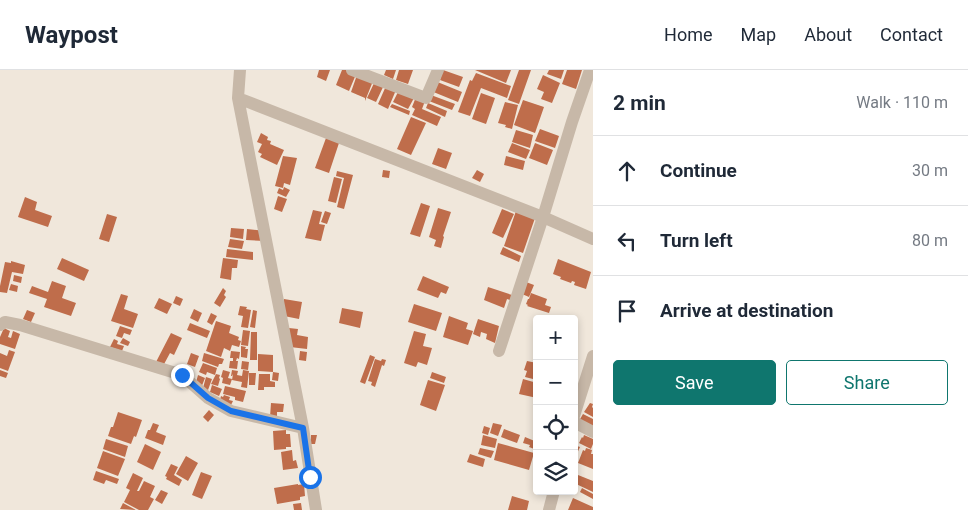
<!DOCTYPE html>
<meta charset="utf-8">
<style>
body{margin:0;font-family:Roboto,sans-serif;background:#f6f6f7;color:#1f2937}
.controls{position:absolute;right:15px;bottom:15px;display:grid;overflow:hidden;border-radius:5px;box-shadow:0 2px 8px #0003}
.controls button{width:45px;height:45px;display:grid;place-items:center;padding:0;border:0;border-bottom:1px solid #e0e1e3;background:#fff;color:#1f2937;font:25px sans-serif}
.stop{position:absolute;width:15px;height:15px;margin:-11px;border:4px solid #1a73e8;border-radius:50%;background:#fff}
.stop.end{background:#1a73e8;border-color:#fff;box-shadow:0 1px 5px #0008}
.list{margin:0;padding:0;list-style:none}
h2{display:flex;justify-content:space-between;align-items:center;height:65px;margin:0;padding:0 20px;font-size:21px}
h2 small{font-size:16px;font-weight:400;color:#747a83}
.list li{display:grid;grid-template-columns:32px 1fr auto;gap:15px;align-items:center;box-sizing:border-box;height:70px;padding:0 20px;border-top:1px solid #e0e1e3}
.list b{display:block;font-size:19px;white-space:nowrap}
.list em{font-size:16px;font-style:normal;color:#747a83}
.actions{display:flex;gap:10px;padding:15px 20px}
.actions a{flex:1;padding:11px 0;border:1px solid #0f766e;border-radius:5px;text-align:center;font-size:18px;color:#0f766e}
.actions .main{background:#0f766e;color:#fff}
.icon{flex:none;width:28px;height:28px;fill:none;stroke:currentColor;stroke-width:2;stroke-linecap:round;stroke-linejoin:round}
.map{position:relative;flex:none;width:593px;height:440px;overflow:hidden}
header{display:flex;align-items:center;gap:30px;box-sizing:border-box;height:70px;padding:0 25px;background:#fff;border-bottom:1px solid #e0e1e3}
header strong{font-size:24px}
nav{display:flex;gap:28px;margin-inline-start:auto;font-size:18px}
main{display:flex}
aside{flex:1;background:#fff}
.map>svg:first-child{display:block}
</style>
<header>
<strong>Waypost</strong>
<nav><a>Home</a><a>Map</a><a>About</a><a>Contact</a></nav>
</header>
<main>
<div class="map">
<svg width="593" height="440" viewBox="0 0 593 440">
<rect width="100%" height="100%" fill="#f0e7db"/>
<path fill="#bf6d4b" d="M319 0H330L326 11 317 7Z
M342 0H351L357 2 349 21 336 15Z
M386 0H396L393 9 384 5Z
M399 0H413L408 14 396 10Z
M443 0 463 7 459 17 440 10Z
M475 0H511L506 13Z
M519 0H531L519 34 508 30Z
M549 0H564L561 9 547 4Z
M567 0H582L576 19 562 14Z
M476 3 511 16 507 28 481 18 470 46 458 42 470 10 472 11Z
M357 5 373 11 365 31V28L351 22Z
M543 5 560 13 552 33 541 29 544 22 537 19Z
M375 11 384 15 376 32 367 28Z
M435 11 462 22 458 32 431 21Z
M386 16 396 20 388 39 378 34Z
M399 20 414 28 408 39 393 32Z
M481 23 495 28 486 54 472 49Z
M431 25 455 34 452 40 429 31Z
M416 27 425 31 422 39 441 47 437 56 412 45 415 39 412 37Z
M523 30 544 37 535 63 514 55Z
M505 32 518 35 512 59 505 57 506 55 498 53Z
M428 33 447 41 445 47 426 38Z
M392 34 410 41 409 45 390 37Z
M411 47 426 53 411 85 397 79Z
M540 59 559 66 555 78 535 71Z
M516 60 533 65 530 78 512 72Z
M261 63 268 67 267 70 271 71 270 74 284 80 277 95 260 87 262 84 258 82 262 74 257 72Z
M326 68 339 73 329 103 315 98Z
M512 73 530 80 526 89 508 82Z
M535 73 553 80 547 95 529 88Z
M438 78 452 83 446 99 432 94Z
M283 86 297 88 290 115 284 113 283 118 275 116Z
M506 86 525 91 523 100 504 95Z
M383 100 390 101 389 108 382 107Z
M477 100 484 104 480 112 472 108Z
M337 101 353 105 344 139 337 137 344 108 336 106Z
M334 107 342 109 336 133 328 131Z
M284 117 290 120 286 127 277 123 279 118 283 120Z
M278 126 287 129 282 142 274 139Z
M25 127 37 132 35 140 52 146 48 157 18 147Z
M421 133 430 136 420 167 410 164Z
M438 138 451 142 443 166 444 167 441 178 434 176 436 170 429 167Z
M502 139 514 144 503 168 492 163Z
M313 140 322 142 319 154 325 155 321 171 305 168Z
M325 141 331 143 327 154 321 152Z
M516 141 535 148 523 183 504 176Z
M107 144 117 147 109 172 99 169Z
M231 158 244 159 243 169 230 167Z
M247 159 266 161 265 171 246 170Z
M230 169 244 171 242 179 228 177Z
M503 177 521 186 519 192 500 184Z
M227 179 253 182V190L226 187Z
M62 188 89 200 84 211 57 199Z
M223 188 238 190 237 198H232L231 210 220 208Z
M558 189 591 202 586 219 574 215 575 212 572 211 571 213 560 209 561 207 553 204Z
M11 191 25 195 23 204 12 202 7 223 0 222V216L5 192 11 193Z
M14 205 22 207 21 213 13 211Z
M423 206 449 217 446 224 441 222 438 228 417 220Z
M52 211 66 216 62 228 76 233 71 246 44 237 47 229 29 223 32 216 48 222Z
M526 212 534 215 529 227 522 224Z
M11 214 18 216 17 222 9 220Z
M488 217 512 225 510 230 507 229 504 238 484 230Z
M223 218 226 221 224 225 226 227 220 237 214 233Z
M531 223 547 229 545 235 551 237 549 243 527 236 528 235 526 234 528 229H529Z
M121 224 128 226 124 239 138 244 133 258 111 251Z
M176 226 183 229 180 236 173 233Z
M159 228 172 234 167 244 154 238Z
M284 229 302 232 299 249 284 246Z
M414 234 442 243 436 261 408 252Z
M240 236 247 237 246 239 251 240 248 258 241 257 243 246 238 245Z
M342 238 363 242 360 258 339 253Z
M194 239 202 243 198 252 190 248Z
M27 240 35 243 31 252 23 249Z
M253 240 257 241 255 258 250 257Z
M211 243 217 246 212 255 207 252Z
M449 246 468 253 466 259 473 261 468 275 443 267Z
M478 249 499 256 495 273 486 269 487 264 481 262 480 267 473 264Z
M216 251 231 256 229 263 239 267 238 270 241 271 239 277 232 275 230 281 224 278 221 287 206 281Z
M190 253 210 261 207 268 187 260Z
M120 256 132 260 130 265 124 263 122 268 116 266Z
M4 258 10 261 8 267 11 268 13 261 20 264 15 279 0 274V267Z
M289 258 298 259 297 265 308 267 307 279 290 277Z
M243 260 250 261 248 276 241 275Z
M414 261 426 264 423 276 432 278 427 295 418 292 416 297 404 293Z
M251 262H257V290H250Z
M171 263 182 268 174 285 170 283 163 296 156 292Z
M123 268 130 272 128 276 120 273Z
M114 269 118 271 117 274 124 276 122 281 110 277Z
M241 276 246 277 245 279H248L247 288 241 287Z
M9 280 15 282 8 301 0 298V283L7 286Z
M231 281 240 282 239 289 237 288 236 291H238L237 299 229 298 230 291H233V288H230Z
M300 281 307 282 306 291 299 290Z
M191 283 199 286 195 297 187 294Z
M204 283 224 289 222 294H219L218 297 202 291Z
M258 284 273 285V302L258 301Z
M370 285 375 287 365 314 360 312Z
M375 289 381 291 382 289 386 290 384 296 382 295 375 317 371 315 372 312 368 311Z
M242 291 249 292 248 300 241 299Z
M527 291 537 293V310L525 307 527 301 524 300Z
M203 293 217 298 215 305 207 302 206 305 199 302Z
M0 300 8 303 6 308 0 306Z
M223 300 230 302 228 308 232 309 230 315 222 313 223 308 221 307Z
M232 300 238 301 237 305 242 306 243 300 249 301 247 318 241 317 242 312 232 310 233 304 232 306H231Z
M273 302 279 303 278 311 272 310Z
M432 302 446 307 444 313 430 308Z
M249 303H256L255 315H249Z
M216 304 220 305 219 308 220 309 218 316 211 314Z
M259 304H270V311L275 312V317H264V320H258Z
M198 305 205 308 201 318 195 316Z
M206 307 212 309 208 320 203 318Z
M523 309 537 313V328L519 324Z
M428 310 445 315 436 341 420 335Z
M212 315 222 319 219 326 210 322Z
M225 316 246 321 243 332 235 330V327L223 324Z
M224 325 230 327 229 330 233 331 231 335 220 330 221 326 223 327Z
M271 333 284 334 283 342H277V348L270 347Z
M590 333 593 334 592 337 593 338V347L584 342Z
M209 340 214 345 208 352 203 347Z
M118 342 142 350 136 367 134 366 131 374 108 366 111 357H113Z
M583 344 593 349V360L579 351Z
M153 353 159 355 156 362 166 366 163 375 145 368 148 360H150Z
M493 353 502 355 498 366 490 363Z
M484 356 490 358 488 365 482 363Z
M504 359 520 365 517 373 501 367Z
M286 360V364H290L291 377H286V379L274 380 273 361Z
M311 365H317L315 374H306L311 369Z
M483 365 497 369 495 378 481 375Z
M584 365 593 369V374L591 379 579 373 582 367 583 368Z
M525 367 537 372V380L529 377 530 375 523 373Z
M106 369 128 376 125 387 103 379Z
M498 373 534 383 529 400 494 390Z
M145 374 161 382 153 400 137 392Z
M574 375 580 377 574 390Z
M480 378 494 381 491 388 478 384Z
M586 378 592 380 591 384H593V399L578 393 583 380 585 381Z
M292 380 293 391 296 390 298 398 283 400 281 382Z
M103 381 125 389 118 406 97 398Z
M470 384 485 389 483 397 467 392Z
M186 386 198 393 188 411 176 404Z
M171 394 178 397 174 405 182 410 179 416 166 409 167 407 165 406Z
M96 401 119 409 117 414 106 410 104 414 93 410Z
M201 402 212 406 202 429 192 425Z
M133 403 143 408 137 421H139L144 411 155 416 150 427 154 429 148 440H139L124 432 130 420 126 418Z
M578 405 593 411V422L574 413Z
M298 414V415L304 414 305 426 300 427V430L277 434 274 418Z
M582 418 593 424V429L580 422Z
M161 420 168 423 162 434 155 430Z
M512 426 529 431 527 440H508Z
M573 428 593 437V440H568Z
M123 433 136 440 120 439Z
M301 433 302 440H294L293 434Z"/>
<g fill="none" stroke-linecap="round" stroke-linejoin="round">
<path stroke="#c7b8a8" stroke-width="12" d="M240 0 238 28 303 358 316 440
M352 0 426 28 438 0
M238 28 543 147 593 169
M0 255 5 252 20 255 182 305 208 328 231 341 303 358
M499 281 543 147 572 52 590 0
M574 346 593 286
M574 352 593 362
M549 440 554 421"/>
</g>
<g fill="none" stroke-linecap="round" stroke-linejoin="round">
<path stroke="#1a73e8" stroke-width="6" d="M182 305 208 328 231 341 303 358 310 407"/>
</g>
</svg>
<div class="controls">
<button>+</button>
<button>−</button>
<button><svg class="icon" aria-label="locate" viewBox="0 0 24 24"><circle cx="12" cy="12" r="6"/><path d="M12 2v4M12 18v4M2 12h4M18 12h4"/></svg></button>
<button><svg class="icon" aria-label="layers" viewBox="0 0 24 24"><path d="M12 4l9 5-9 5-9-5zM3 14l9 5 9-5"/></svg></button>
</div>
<div class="stop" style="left:310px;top:407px"></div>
<div class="stop end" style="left:182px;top:305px"></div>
</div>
<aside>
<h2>2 min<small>Walk · 110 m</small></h2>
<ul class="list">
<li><svg class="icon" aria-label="ahead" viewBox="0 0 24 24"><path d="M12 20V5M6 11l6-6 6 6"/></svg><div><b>Continue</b></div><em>30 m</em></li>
<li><svg class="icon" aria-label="left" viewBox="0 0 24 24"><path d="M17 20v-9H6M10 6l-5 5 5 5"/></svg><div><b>Turn left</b></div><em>80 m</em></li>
<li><svg class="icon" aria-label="arrive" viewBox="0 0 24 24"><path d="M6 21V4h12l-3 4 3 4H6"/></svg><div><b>Arrive at destination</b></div></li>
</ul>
<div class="actions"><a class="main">Save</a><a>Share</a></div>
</aside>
</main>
